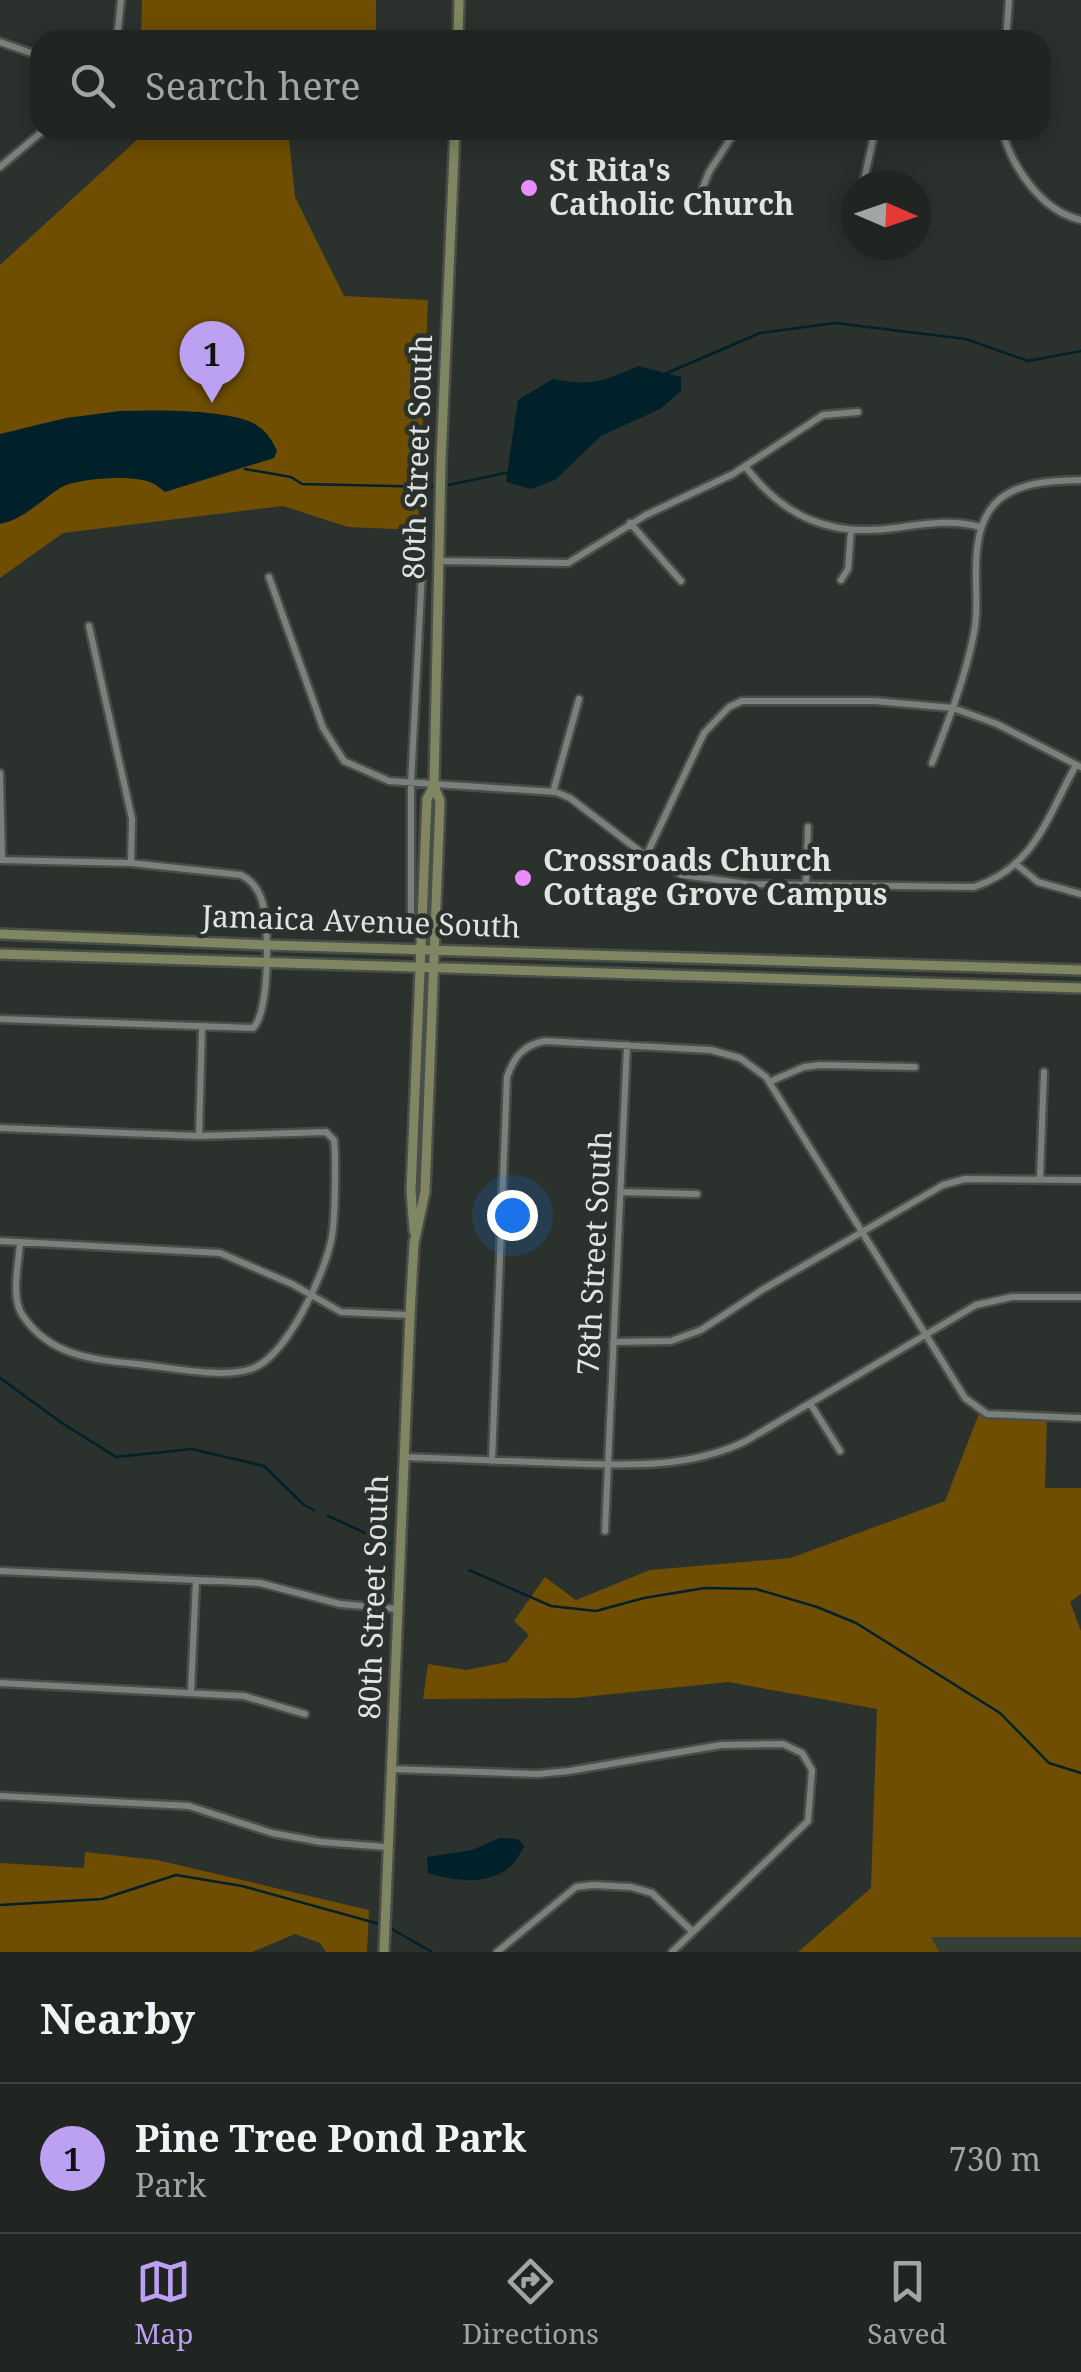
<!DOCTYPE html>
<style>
body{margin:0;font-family:"Noto Serif",serif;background:#282d2a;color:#f1f3f6}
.compass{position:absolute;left:841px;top:170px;width:90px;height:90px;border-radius:50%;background:#202521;box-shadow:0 5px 25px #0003;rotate:92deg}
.you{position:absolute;left:512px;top:1215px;width:35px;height:35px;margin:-25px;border:8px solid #fff;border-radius:50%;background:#1a73e8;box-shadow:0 0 0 15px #1a73e833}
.badge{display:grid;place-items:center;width:65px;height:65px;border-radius:50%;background:#bca0f2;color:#111;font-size:32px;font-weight:700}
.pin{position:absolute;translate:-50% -82px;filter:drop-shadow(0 2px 5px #0008)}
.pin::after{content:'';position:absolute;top:52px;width:35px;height:30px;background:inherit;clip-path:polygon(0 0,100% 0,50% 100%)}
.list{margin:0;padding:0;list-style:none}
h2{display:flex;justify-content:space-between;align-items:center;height:130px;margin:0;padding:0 40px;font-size:42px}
h2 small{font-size:32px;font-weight:400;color:#a2a5a5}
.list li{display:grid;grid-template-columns:65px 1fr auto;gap:30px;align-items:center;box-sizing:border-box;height:150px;padding:0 40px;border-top:2px solid #3d423f}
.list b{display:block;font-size:38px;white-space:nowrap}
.list p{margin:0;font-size:32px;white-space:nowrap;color:#a2a5a5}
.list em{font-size:32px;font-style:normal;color:#a2a5a5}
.icon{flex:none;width:55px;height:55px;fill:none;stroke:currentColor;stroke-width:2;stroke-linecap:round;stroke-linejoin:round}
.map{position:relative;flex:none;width:1081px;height:1952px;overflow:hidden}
.search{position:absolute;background:#202521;box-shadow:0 5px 25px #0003;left:30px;right:30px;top:30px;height:110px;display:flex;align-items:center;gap:25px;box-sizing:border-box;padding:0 35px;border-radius:30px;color:#a2a5a5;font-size:38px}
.sheet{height:280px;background:#202521}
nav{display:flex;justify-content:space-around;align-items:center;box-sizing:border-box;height:140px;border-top:2px solid #3d423f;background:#202521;font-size:28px;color:#a2a5a5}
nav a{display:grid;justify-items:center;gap:5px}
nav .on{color:#bca0f2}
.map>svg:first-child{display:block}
</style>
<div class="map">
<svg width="1081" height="1952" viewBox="0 0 1081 1952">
<rect width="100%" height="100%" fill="#2b312c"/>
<path fill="#353f36" d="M929 1937H1081V1952H939Z"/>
<path fill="#6f4e01" d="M142 0H376V40H141Z
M140 130H288L295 197 344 296 428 300 418 530 348 527 283 506 63 533 0 578V265L139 138Z
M980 1411 1047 1417 1045 1488H1081V1594L1070 1602 1081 1631V1937H931L939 1952H798L871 1888 877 1709 728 1682 574 1698 423 1699 428 1664 466 1670 507 1662 529 1635 514 1621 545 1577 576 1600 650 1570 791 1558 945 1501Z
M85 1852 157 1860 369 1910 367 1952H326L320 1943 295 1934 252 1952H0V1863L84 1868Z"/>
<path fill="#002129" d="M638 366 681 377V391L660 409 601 436 555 480 531 489 506 482 518 400 553 379C590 387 604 381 638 366Z
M120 411C154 410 220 409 251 422 265 429 271 438 277 451L274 458 165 492C161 489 157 485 152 483 134 474 77 478 60 488 40 501 24 519 0 524V434L66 418Z
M500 1838 517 1839 525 1846C520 1852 516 1863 510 1867 487 1886 454 1881 428 1873L427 1857 472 1850Z"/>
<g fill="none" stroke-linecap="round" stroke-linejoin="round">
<path stroke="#002129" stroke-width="2.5" d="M665 374 760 333 835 323 966 339 1028 361 1081 351
M245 469 291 477 302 484 436 487
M444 486 510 472
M0 1378 62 1423 116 1457 192 1449 264 1466 304 1505 314 1510
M328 1516 390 1544
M469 1570 551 1606 596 1611 644 1598 705 1588 756 1589 817 1607 856 1623 1000 1713 1049 1763 1081 1773
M0 1905 102 1899 176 1875 242 1886 383 1925
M390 1928 432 1952"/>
<defs>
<path id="street" d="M117 40 121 0
M1006 40 1009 0
M0 42 40 56
M1002 130C1012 167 1041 211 1081 220
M0 167 44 130
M863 185 875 130
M703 187 709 172 736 130
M745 466C784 518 831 537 895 528 925 524 951 519 980 527
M630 523 681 581
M439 561 568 563 646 515 733 474 823 415 858 412
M269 577 323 728 344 761 389 781 556 792 570 798 646 856 682 875 748 884 974 887C1035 867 1047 817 1076 765
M841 580 848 569 851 530
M89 626 132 819 131 863
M932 763C948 722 964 681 973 638 978 617 976 598 976 577 974 496 1008 481 1081 480
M0 773 2 860
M553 792 579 699
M646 856 704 733 729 707 742 701H875L953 708 997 724 1081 767
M0 860 131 863 241 875C251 880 257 887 261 898 270 920 270 1012 253 1028L0 1019
M1017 865 1038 882 1081 894
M806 884 808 827
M411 932V783L422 572
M769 1082 804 1067 820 1065 915 1067
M0 1128 199 1136 326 1132
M199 1136 202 1027
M1040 1178 1044 1072
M621 1192 697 1194
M0 1241 220 1253 292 1284 341 1312 410 1315
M20 1242C19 1263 10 1298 23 1316 50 1356 94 1360 137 1364 169 1367 221 1379 251 1369 287 1357 326 1272 332 1236 336 1209 335 1180 335 1153L334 1140 326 1132
M613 1342 671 1341 701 1330 762 1290 943 1185 965 1179 1081 1180
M810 1403 840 1451
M404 1457C455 1459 507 1461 558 1463 622 1465 686 1470 746 1441L976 1305 1012 1297H1081
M492 1461 507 1077C514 1057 523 1045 545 1041L711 1050 740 1058 766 1077 965 1398 987 1414 1081 1418
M605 1531 627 1045
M0 1571 260 1583 340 1604 398 1609
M0 1683 244 1696 305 1714
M191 1691 196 1580
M391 1769 537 1774 569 1771 721 1745 783 1744 802 1753 812 1770 808 1821 672 1952
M0 1796 189 1806 272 1833 321 1842 387 1847
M497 1952 576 1887 593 1885 631 1887 652 1893 693 1932"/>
<path id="secondary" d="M458 40 459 0
M0 934 266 945 1081 970
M0 954 1081 988
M414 1231 411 1191 427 799 434 786
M384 1952 410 1315 414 1243 425 1192 440 801 434 786 441 461 455 130"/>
</defs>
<use href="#street" stroke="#494e49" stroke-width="11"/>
<use href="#secondary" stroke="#494e49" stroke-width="14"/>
<use href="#street" stroke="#7a807b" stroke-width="6"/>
<use href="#secondary" stroke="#7f8661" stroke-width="9"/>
</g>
<g fill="#ea8dfc" stroke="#2b312c" stroke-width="4">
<circle cx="529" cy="188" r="10"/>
<circle cx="523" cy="878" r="10"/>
</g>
<g text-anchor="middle" stroke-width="9" stroke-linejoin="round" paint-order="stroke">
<g font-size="30" font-weight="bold" fill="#e1e4e1" stroke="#2b312c" text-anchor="start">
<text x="549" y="181">St Rita's<tspan x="549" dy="34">Catholic Church</tspan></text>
<text x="543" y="871">Crossroads Church<tspan x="543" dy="34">Cottage Grove Campus</tspan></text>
</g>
<g font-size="30" fill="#e1e4e1" stroke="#2b312c">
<text transform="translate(418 457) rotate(-88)" y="10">80th Street South</text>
<text transform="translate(361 922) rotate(2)" y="10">Jamaica Avenue South</text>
<text transform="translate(595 1253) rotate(-87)" y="10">78th Street South</text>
<text transform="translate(374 1597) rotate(-88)" y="10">80th Street South</text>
</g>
</g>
</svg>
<svg class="compass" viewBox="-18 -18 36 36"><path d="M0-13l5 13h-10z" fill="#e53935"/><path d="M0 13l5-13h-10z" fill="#a2a5a5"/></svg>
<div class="you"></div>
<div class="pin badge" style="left:212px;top:403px">1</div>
<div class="search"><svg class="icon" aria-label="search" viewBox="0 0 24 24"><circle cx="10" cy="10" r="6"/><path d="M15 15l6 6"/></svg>Search here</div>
</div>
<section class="sheet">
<h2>Nearby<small></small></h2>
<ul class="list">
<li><span class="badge">1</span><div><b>Pine Tree Pond Park</b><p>Park</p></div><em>730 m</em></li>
</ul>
</section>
<nav>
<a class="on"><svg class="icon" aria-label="map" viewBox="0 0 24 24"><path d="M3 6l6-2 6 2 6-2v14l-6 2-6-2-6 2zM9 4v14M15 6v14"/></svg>Map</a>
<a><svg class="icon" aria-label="directions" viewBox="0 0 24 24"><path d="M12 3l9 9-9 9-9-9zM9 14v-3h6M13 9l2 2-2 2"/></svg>Directions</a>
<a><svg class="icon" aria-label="saved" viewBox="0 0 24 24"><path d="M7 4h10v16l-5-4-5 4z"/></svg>Saved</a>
</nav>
